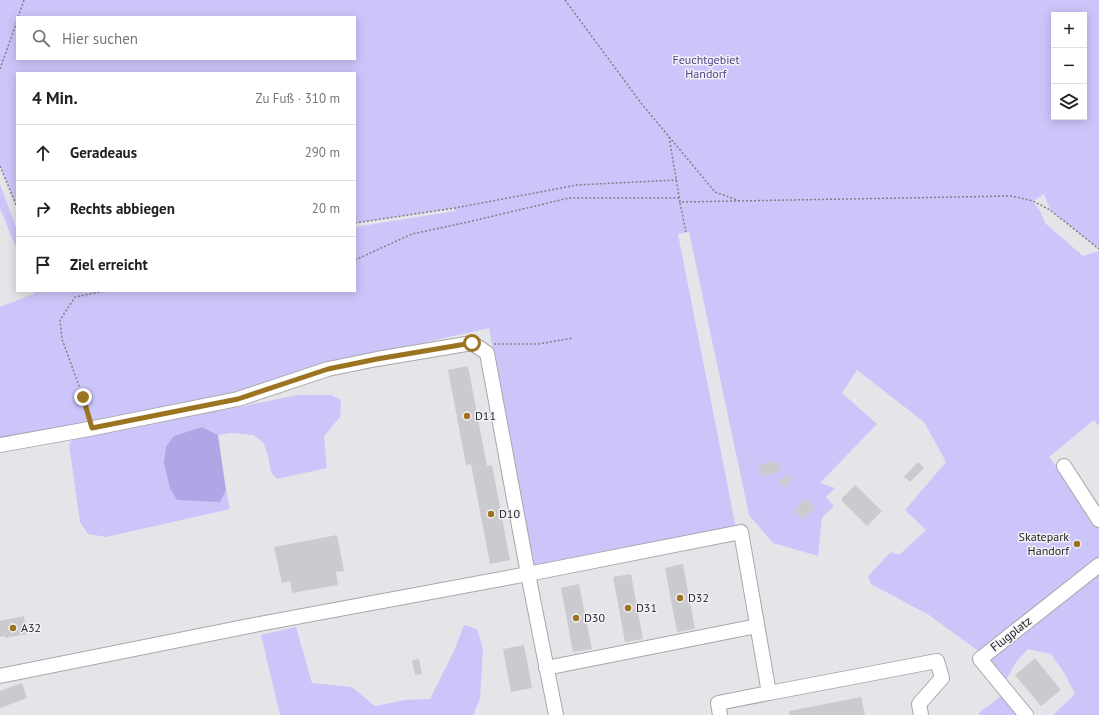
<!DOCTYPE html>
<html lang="de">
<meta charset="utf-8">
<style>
body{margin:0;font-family:"PT Sans",sans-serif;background:#f6f6f6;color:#202124}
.controls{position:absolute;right:12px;top:12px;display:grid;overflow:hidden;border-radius:0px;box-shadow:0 2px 10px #0003}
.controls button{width:36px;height:36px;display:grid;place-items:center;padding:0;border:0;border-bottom:1px solid #e0e0e0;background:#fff;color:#202124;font:20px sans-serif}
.stop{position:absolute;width:12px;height:12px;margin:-9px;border:3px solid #9c7421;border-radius:50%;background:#fff}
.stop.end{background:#9c7421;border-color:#fff;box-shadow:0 1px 4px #0008}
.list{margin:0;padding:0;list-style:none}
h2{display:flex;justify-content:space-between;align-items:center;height:52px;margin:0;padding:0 16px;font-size:17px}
h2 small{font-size:13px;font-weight:400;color:#757577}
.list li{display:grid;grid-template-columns:26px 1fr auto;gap:12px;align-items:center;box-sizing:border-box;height:56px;padding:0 16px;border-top:1px solid #e0e0e0}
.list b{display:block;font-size:15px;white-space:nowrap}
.list em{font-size:13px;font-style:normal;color:#757577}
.icon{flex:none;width:22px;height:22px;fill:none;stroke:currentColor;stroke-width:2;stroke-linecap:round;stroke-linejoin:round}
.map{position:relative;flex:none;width:1099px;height:715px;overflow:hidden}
.search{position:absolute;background:#fff;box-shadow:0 2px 10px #0003;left:16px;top:16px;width:340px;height:44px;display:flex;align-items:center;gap:10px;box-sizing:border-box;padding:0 14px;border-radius:0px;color:#757577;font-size:15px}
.panel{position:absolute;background:#fff;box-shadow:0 2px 10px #0003;left:16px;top:72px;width:340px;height:220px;border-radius:0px}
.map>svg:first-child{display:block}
</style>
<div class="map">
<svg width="1099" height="715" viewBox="0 0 1099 715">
<rect width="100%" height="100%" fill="#e5e5e9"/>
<path fill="#ccc5fa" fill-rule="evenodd" d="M0 0H1099V249L1050 210 1044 194 1033 201 1041 213 1045 223 1083 256 1099 251V426L1094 420 1049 457 1072 486 1099 527V715H1053L1075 694 1065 674 1051 654 1028 649 1016 662 1005 682 981 653 929 615 871 584 868 576 891 552 899 555 926 530 905 510 946 462 924 422 857 370 842 393 877 424 820 483 835 488 826 497 834 506 822 518 818 556 773 543 749 515 689 232 678 234 736 528 533 567 489 328 396 349 327 363 299 370 289 383 209 409 220 411 297 395H331L341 400 340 417 324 436 327 468 277 479 271 472 268 456 263 442 253 435 232 433 218 435 202 427 219 502 226 490 230 509 106 537 88 534 80 522 69 445 77 432 0 445V307L34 294V291H355V227L455 211V208L355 223V73H17V207L0 166ZM1054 15H1084V117H1054ZM17 17H355V59H17Z
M0 184 17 230V250L0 208Z
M464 625 477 629 483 649 480 699 473 715H280L261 635 296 627 312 683 352 687 375 706 405 700 430 699 454 651Z
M1001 696 1016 715H979V713Z"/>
<path fill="#b0a6e5" d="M202 427 218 435 226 490 220 502 177 500 170 488 164 463 166 447 174 436Z"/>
<path fill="#cbcace" d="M468 366 487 466 492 465 510 560 490 564 471 464 466 465 448 370Z
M776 461V463H779L781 472 762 476 759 465Z
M918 462 924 468 910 482 904 477Z
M786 474 792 479 785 488 779 482Z
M855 485 882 511 867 526 842 501V498Z
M806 498 815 507 803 519 794 510Z
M337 535 344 571 336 572 338 585 292 593 290 581 282 583 274 547Z
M683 564 695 629 677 632 665 568Z
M631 574 643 639 625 642 613 577Z
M579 584 592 649 573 652 561 588Z
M24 616 27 634 5 638V636L0 637V621Z
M524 645 532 688 511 692 503 649Z
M1035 658 1061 690 1041 706 1015 675Z
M419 659 422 674 415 675 412 660Z
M22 683 27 698 0 708V691Z
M861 697 865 715H789V711Z"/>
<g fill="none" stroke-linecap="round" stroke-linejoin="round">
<defs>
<path id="minor" d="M0 445 89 429 238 399 328 369 377 359 472 343 487 353 528 574 556 715
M1064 466 1099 520
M546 668 757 626
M0 676 259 624 528 574 741 532 769 693 718 703 720 715
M769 693 937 661 942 678 919 704 921 715
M1026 715 980 659 1099 565"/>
</defs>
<use href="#minor" stroke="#a7a7ab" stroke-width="16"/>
<path stroke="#818183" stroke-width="1.5" stroke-dasharray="2 2" stroke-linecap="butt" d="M565 0 641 103 715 192 740 201
M18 17 24 0
M0 69 17 21
M669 137 680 202 1012 196 1033 201 1050 210 1099 249
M0 166 17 207
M680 203 686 232
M355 223 455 208 577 185 677 180
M355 260 412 234 468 222 569 198H680
M494 344H538L573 338
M89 417 83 397 62 339 60 320 75 297 105 291"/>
<use href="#minor" stroke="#fff" stroke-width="14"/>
</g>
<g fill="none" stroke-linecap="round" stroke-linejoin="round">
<path stroke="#9c7421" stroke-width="5" d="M83 397 92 428 238 399 328 369 377 359 472 343"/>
</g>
<g fill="#9c7421" stroke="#f3f2f6" stroke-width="1.5">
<circle cx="467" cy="416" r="4"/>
<circle cx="491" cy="514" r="4"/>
<circle cx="1077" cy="544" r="4"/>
<circle cx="680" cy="598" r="4"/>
<circle cx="628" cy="608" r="4"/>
<circle cx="576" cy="618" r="4"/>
<circle cx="13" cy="628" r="4"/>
</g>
<g text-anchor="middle" stroke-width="3" stroke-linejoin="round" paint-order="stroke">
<g font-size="12" fill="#53418d" stroke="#f3f2f6">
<text x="706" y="64">Feuchtgebiet<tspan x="706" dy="14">Handorf</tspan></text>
</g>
<g font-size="12" fill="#232324" stroke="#f3f2f6" text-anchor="start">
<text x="475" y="420">D11</text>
<text x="499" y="518">D10</text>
<text x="1069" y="541" text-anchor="end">Skatepark<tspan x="1069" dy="14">Handorf</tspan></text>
<text x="688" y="602">D32</text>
<text x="636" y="612">D31</text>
<text x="584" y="622">D30</text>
<text x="21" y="632">A32</text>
</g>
<g font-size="12" fill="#232324" stroke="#f3f2f6">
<text transform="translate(1011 634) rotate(-38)" y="4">Flugplatz</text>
</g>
</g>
</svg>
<div class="controls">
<button>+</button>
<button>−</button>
<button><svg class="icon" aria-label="layers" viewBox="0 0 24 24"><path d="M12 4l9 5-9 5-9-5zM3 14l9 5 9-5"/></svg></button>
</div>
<div class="stop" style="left:472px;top:343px"></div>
<div class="stop end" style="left:83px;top:397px"></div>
<div class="search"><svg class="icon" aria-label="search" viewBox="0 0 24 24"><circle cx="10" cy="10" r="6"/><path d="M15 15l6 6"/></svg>Hier suchen</div>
<section class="panel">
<h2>4 Min.<small>Zu Fuß · 310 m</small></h2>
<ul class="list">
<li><svg class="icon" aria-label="ahead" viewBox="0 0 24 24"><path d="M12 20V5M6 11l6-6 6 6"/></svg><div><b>Geradeaus</b></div><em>290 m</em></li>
<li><svg class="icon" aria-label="right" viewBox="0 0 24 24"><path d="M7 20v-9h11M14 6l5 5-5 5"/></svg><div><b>Rechts abbiegen</b></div><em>20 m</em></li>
<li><svg class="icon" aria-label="arrive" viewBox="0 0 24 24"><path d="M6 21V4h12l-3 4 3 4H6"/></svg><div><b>Ziel erreicht</b></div></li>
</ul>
</section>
</div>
